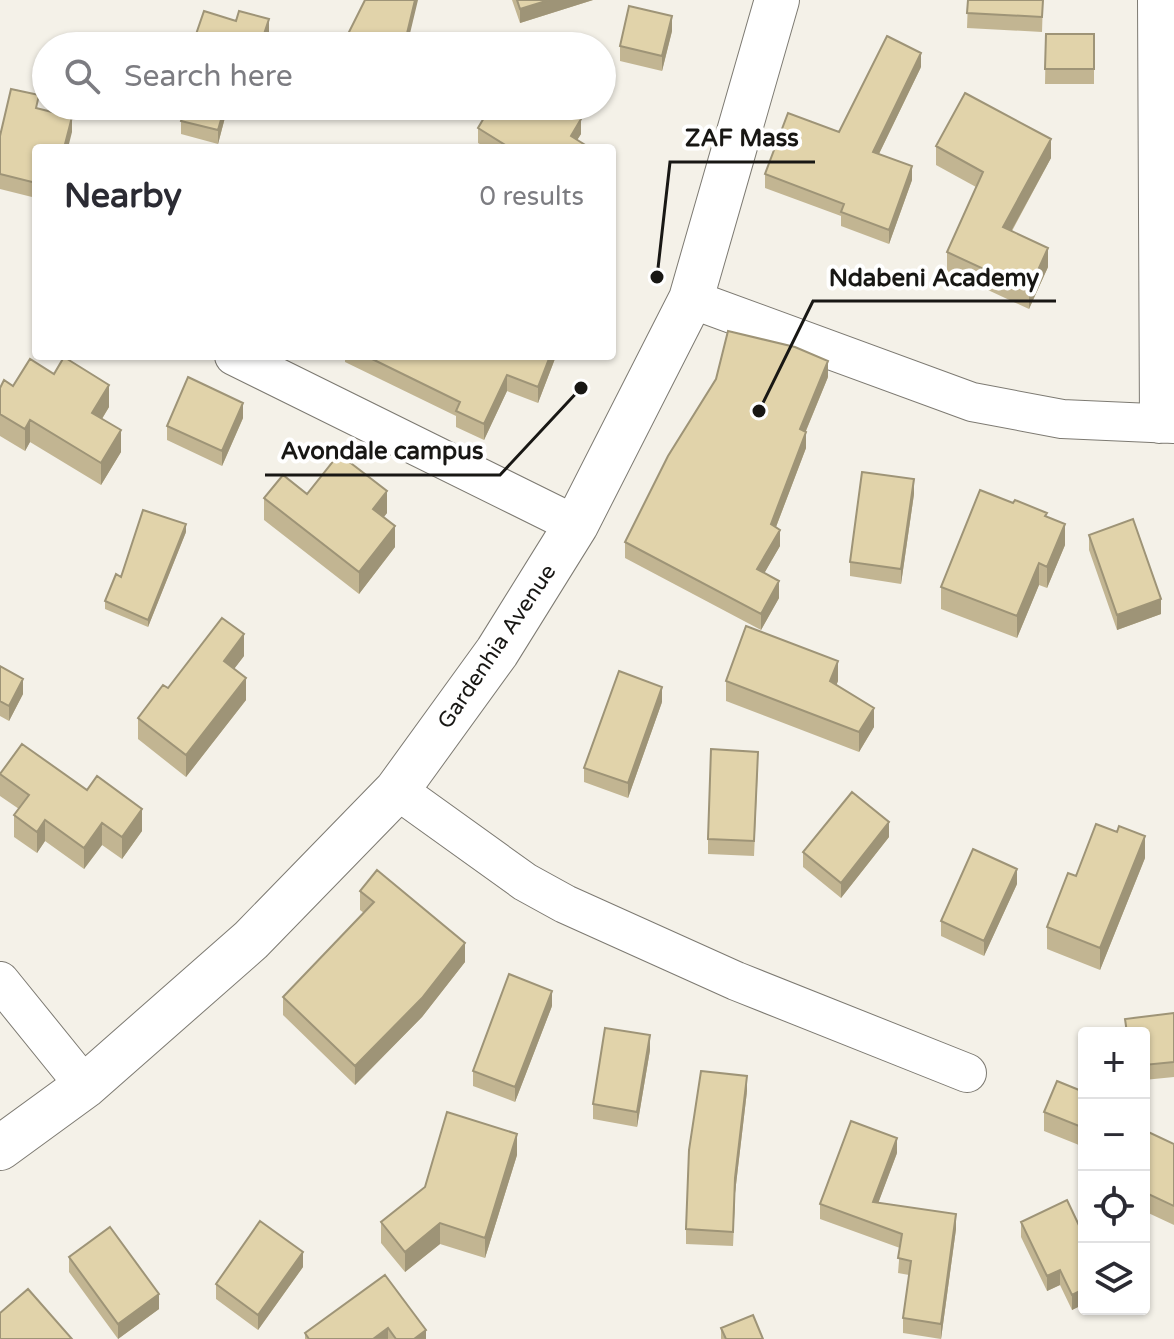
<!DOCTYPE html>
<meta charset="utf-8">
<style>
body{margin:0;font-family:"Varela Round",sans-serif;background:#f7f7f7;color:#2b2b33}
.controls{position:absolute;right:24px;bottom:24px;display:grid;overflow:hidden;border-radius:8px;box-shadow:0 2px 6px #0004}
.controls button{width:72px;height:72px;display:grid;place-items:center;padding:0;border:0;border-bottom:2px solid #e1e1e2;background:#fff;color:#2b2b33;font:40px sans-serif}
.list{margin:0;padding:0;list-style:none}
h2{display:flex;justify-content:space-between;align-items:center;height:104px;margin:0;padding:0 32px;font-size:34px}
h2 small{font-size:26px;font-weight:400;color:#7c7c81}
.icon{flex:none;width:44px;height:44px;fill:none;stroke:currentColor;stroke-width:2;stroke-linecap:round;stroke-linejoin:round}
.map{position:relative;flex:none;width:1174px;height:1339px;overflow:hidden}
.search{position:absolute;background:#fff;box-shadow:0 2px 6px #0004;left:32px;top:32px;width:584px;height:88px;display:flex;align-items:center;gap:20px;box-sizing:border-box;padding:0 28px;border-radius:44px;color:#7c7c81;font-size:30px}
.panel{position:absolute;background:#fff;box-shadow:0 2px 6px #0004;left:32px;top:144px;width:584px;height:216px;border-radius:8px}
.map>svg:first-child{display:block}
</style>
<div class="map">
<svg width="1174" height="1339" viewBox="0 0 1174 1339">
<rect width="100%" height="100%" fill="#f4f1e8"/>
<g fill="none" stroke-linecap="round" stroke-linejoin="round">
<defs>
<path id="minor" d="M1157 0 1159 424
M691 299 972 402 1062 419 1174 424
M234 356 576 525
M397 790 525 882 565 904 736 981 967 1073
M0 981 85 1086"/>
<path id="secondary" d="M0 1148 85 1086 251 940 397 790 497 652 576 525 691 299 777 0"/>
</defs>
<use href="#minor" stroke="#7d7a72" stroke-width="40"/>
<use href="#secondary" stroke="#7d7a72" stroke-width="46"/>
<use href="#minor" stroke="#fff" stroke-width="38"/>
<use href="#secondary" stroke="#fff" stroke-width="44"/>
</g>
<path fill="#c2b592" d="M512 0H593L520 23Z
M968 0H1043L1042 32 967 28Z
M672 31 662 71 620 61V46Z
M1046 34H1094V84H1045Z
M921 67 879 154 912 180 889 244 841 226V216L765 188V174L839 132Z
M185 106H228L218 144 181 134V121Z
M392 106H412L408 114Z
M39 109 72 132 36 148V198L0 189V136Z
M478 128 581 134 577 140 590 148H487L478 143Z
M936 146 1051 158 1012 231 1048 267 1029 309 947 271V252L976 187 936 165Z
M345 356H556L538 403 507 391 484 440 456 427V416L345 362Z
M828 377 806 431V448L776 527 780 546 764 573 779 598 761 630 625 558V542Z
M13 386 109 407 102 419 121 452 101 485 30 442 25 451 0 436V388Z
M243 418 222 466 167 440V426Z
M307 494 387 513 384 517 395 547 359 594 264 520V498Z
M914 494 901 584 850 576V562Z
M1047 517 1065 545 1047 588 1039 585 1017 638 941 609V587Z
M186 532 148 627 105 609V601L121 577Z
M1089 535 1161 614 1117 630 1089 550Z
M244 656 234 669 246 700 186 777 138 739V718L168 688Z
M0 666 23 694 9 721 0 716Z
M726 681H838L836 685 874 727 859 752 726 701Z
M662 702 628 798 584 782V768Z
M758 766 754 856 708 854V839Z
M0 774 142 831 122 859 102 845 84 869 45 841 37 853 14 837V815L19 809 0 796Z
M889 837 841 898 803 867V852Z
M1145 858 1100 970 1047 949V927L1076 876Z
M1017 884 984 956 941 936V921Z
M360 891 465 962 422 1017 355 1085 283 1015V997L364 913 360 910Z
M552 1006 515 1102 473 1086V1071Z
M1174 1013V1077L1144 1080V1033H1125V1019Z
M650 1050 637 1127 593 1119V1104Z
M747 1091 735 1193 733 1246 686 1244V1229Z
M1084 1092V1165L1079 1163V1145L1044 1131V1112Z
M1144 1130 1174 1144V1225L1144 1211Z
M897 1153 878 1203 956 1229 941 1339 903 1333V1318L909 1275 898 1273 900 1248 820 1219V1204Z
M517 1155 485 1258 440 1244 405 1272 381 1243V1222Z
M1021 1222 1084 1236V1304L1072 1310 1060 1285 1047 1291 1021 1237Z
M69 1257 159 1309 118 1339 69 1272Z
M303 1267 258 1330 216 1299V1284Z
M385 1275 426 1339H305V1333Z
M721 1328 763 1339H721Z"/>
<path fill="#9e9477" d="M415 0H418L407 46H404Z
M549 0H593L520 23V9Z
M672 16V31L662 71V56Z
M269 19V32L264 46H260Z
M921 53V67L873 166V152Z
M225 106H228L218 144V130Z
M72 117V132L68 148H64Z
M581 119V134L572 148 571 136Z
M1051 139V158L1003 246V227Z
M912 166V180L889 244V230Z
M1048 248V267L1029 309V290Z
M550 356H556L538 403V387Z
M828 361V377L800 445V429Z
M507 375V391L484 440V424Z
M109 385V407L92 435V413Z
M243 403V418L222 466V451Z
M30 420V442L25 451V429Z
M121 430V452L101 485V463Z
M806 432V448L771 540V524Z
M914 479V494L901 584V569Z
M387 491V513L373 530V509Z
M186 524V532L148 627V620Z
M1065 524V545L1047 588V567Z
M395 526V547L359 594V572Z
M780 530V546L757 586V569Z
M1039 563V585L1017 638V616Z
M779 581V598L761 630V614Z
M1161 599V614L1117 630V615Z
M244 634V656L224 682V661Z
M838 661V681L830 701V681Z
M246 678V700L186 777V755Z
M23 679V694L9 721V706Z
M662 687V702L628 798V783Z
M874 708V727L859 752V732Z
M142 809V831L122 859V837Z
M45 820V841L37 853V832Z
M889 822V837L841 898V883Z
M102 823V845L84 869V848Z
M1145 836V858L1100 970V948Z
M1017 869V884L984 956V941Z
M465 943V962L422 1017 355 1085V1066Z
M552 991V1006L515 1102V1087Z
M650 1035V1050L637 1127V1112Z
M747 1076V1091L735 1193 733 1246 735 1178Z
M517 1134V1155L485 1258V1238Z
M897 1138V1153L873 1217V1202Z
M956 1214V1229L941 1339V1324Z
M440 1223V1244L405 1272V1252Z
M303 1252V1267L258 1330V1315Z
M1060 1270V1285L1047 1291V1276Z
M1084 1289V1304L1072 1310V1295Z
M159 1294V1309L118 1339V1324Z
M388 1328V1339H373Z
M426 1330V1339H414Z"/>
<path fill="#e1d3aa" stroke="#9e9477" stroke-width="2" d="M365 0H415L404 46H347L343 44Z
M517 0H549L520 9Z
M968 0H1043L1042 17 967 13Z
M629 6 672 16 662 56 620 46Z
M204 11 236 21 239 11 269 19 260 46H192Z
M1046 34H1094V69H1045Z
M887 36 921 53 873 152 912 166 889 230 841 212 844 204 765 174 788 113 839 132Z
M11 89 39 95 36 108 72 117 64 148H36V183L0 174V136Z
M965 93 1051 139 1003 227 1048 248 1029 290 947 252 983 172 936 146Z
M185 106H225L218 130 181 121Z
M491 106H561L581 119 571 136 590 148H510L478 128Z
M728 331 795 347 828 361 800 429 806 432 771 524 780 530 757 569 779 581 761 614 625 542 668 456 716 379Z
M366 356H550L538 387 507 375 484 424 456 411 460 402Z
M64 357 109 385 92 413 121 430 101 463 30 420 25 429 0 414V388L4 380 13 386 30 359 54 374Z
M188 377 243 403 222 451 167 426Z
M339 454 387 491 373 509 395 526 359 572 264 498 283 475 307 494Z
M862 472 914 479 901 569 850 562Z
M980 490 1013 503 1015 500 1047 513 1045 516 1065 524 1047 567 1039 563 1017 616 941 587Z
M143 510 186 524 148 620 105 601 116 574 121 577Z
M1133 519 1161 599 1117 615 1089 535Z
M222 618 244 634 224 661 246 678 186 755 138 718 163 685 168 688Z
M746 626 838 661 830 681 874 708 859 732 726 681Z
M0 666 23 679 9 706 0 701Z
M619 671 662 687 628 783 584 768Z
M22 744 87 790 97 776 142 809 122 837 102 823 84 848 45 820 37 832 14 815 29 795 0 774Z
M711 749 758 752 754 841 708 839Z
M852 792 889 822 841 883 803 852Z
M1096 824 1117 832 1119 826 1145 836 1100 948 1047 927 1068 873 1076 876Z
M973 849 1017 869 984 941 941 921Z
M377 870 465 943 422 998 355 1066 283 997 374 902 360 891Z
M509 974 552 991 515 1087 473 1071Z
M1174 1013V1062L1144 1065V1033H1127L1125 1019Z
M605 1028 650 1035 637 1112 593 1104Z
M701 1071 747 1076 735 1178 733 1232 686 1229 689 1150Z
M1057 1081 1084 1092V1128L1044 1112Z
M447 1112 517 1134 485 1238 440 1223 405 1252 381 1222 425 1187Z
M851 1121 897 1138 873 1202 956 1214 941 1324 903 1318 911 1261 898 1258 902 1234 820 1204Z
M1144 1130 1174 1144V1206L1144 1192Z
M1084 1131V1146L1079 1144Z
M1067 1200 1084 1236V1289L1072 1295 1060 1270 1047 1276 1021 1222Z
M260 1221 303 1252 258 1315 216 1284Z
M110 1227 159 1294 118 1324 69 1257Z
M385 1275 426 1330 414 1339H396L388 1328 373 1339H309L305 1333Z
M28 1289 72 1339H0V1313Z
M753 1315 763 1339H726L721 1328Z"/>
<g text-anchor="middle" stroke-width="8" stroke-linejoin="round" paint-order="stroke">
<g font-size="22" fill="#181714" stroke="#fff">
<text transform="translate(496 646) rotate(-56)" y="8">Gardenhia Avenue</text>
</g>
</g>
<path fill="none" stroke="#181714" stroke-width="3" d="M657 277L670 162H815M759 411L813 301H1056M581 388L500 475H265"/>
<g fill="#181714" stroke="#fff" stroke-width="3">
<circle cx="657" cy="277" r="8"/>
<circle cx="759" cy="411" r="8"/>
<circle cx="581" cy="388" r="8"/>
</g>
<g font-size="24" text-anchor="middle" font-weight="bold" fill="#181714" stroke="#fff" stroke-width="8" stroke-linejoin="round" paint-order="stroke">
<text x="742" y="146">ZAF Mass</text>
<text x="934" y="286">Ndabeni Academy</text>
<text x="382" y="459">Avondale campus</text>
</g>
</svg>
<div class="controls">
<button>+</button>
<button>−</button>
<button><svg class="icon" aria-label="locate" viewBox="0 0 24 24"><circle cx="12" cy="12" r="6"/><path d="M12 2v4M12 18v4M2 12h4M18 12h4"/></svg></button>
<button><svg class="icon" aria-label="layers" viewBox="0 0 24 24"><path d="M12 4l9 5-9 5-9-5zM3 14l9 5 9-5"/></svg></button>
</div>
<div class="search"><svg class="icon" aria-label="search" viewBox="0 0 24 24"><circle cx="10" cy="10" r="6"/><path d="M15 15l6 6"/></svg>Search here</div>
<section class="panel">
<h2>Nearby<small>0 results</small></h2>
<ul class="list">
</ul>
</section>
</div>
